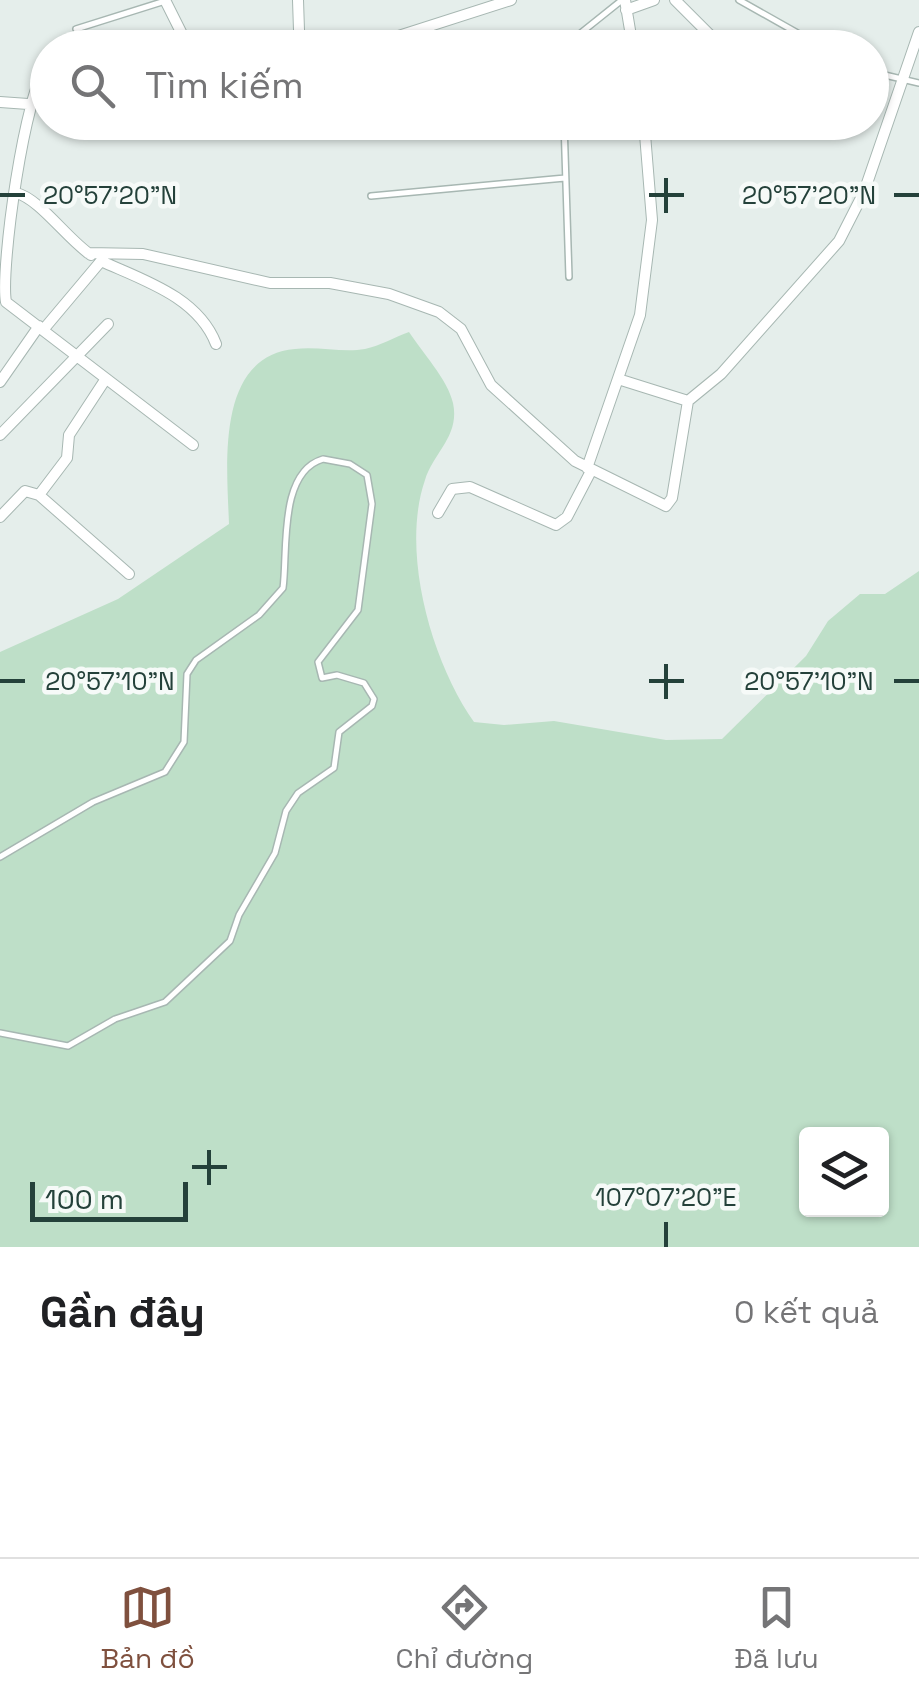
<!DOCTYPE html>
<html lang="vi">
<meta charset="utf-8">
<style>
body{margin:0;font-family:"Space Grotesk",sans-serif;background:#f6f6f6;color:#202124}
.controls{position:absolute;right:30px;bottom:30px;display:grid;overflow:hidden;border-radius:10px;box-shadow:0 2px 8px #0004}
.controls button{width:90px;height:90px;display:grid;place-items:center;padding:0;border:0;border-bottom:2px solid #e0e0e0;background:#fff;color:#202124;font:50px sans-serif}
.scale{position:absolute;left:30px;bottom:25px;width:158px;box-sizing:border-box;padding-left:10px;border:5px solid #24413a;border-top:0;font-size:28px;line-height:35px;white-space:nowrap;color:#24413a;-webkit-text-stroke:8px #f6faf8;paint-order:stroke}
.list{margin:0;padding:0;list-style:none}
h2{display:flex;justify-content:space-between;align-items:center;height:130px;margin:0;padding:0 40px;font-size:42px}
h2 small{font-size:32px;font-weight:400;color:#757577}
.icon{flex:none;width:55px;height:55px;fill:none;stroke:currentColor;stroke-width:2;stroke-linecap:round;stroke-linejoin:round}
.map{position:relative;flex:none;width:919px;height:1247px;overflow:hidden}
.search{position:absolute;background:#fff;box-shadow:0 2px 8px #0004;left:30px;right:30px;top:30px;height:110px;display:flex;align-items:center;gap:25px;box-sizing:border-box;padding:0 35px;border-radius:55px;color:#757577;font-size:38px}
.sheet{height:310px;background:#fff}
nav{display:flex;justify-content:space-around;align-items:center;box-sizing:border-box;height:140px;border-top:2px solid #e0e0e0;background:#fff;font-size:28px;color:#757577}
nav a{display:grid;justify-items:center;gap:5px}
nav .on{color:#7f503e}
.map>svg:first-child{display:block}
</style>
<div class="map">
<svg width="919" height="1247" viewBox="0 0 919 1247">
<rect width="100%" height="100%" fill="#e5eeeb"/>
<path fill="#bedfc8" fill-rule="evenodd" d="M409 332C422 352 448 380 453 403 460 436 434 452 425 480 400 552 432 663 474 722L504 725 554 721 666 740 722 739 806 656 828 621 860 594H885L919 571V1247H0V652L118 599 229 524C227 466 215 356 295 349 318 346 343 353 365 349 380 346 395 337 409 332ZM806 1134H882V1210H806Z"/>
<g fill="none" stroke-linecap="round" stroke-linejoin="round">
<defs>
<path id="lane" d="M739 0 824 48
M76 29 165 1
M562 48 622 0
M872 72 919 83
M564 122 569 277
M321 127 333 122
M371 196 565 178
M0 857 93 802 165 772 184 742 187 674 196 660 259 615 283 588C288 552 278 472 323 459L350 464 367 475 372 504 358 610 318 662 322 678 337 675 364 683 374 699 372 706 339 732 334 768 298 793 286 811 275 853 239 915 230 941 165 1002 115 1019 68 1046 0 1033"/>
<path id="street" d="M165 0 189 48
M298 0 299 30
M625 0 633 48
M675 0 723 48
M626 10 654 0
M78 48 118 44 160 48
M361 48 511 0
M48 64C25 88 0 269 6 302L193 445
M0 102 28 104
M16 193C39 198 68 240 91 255
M88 253 143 254 270 283H330L389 294 439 312 461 329 491 385 575 461 666 506 672 498 688 401 721 374 839 241 864 192 919 32
M43 330 101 261C143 280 198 297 216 344
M618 379 688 401
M0 382 39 326
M0 435 108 324
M587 468 640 315 652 220 644 122
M39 495 129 574
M438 513 452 489 470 487 556 525 567 517 591 471
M0 517 25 491 39 495 67 458 69 435 105 380"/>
</defs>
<use href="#lane" stroke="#a7b7b2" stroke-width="8"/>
<use href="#street" stroke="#a7b7b2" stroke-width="12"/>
<use href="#lane" stroke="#fff" stroke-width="5"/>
<use href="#street" stroke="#fff" stroke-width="10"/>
</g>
<path fill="none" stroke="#24413a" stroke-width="4" d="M666 178V213M0 195H25M649 195H684M894 195H919M666 664V699M0 681H25M649 681H684M894 681H919M209 1150V1185M192 1167H227M666 1222V1247"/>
<g font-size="25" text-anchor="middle" fill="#24413a" stroke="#f6faf8" stroke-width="9" stroke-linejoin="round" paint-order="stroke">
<text x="110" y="204">20°57'20"N</text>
<text x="809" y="204">20°57'20"N</text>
<text x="110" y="690">20°57'10"N</text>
<text x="809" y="690">20°57'10"N</text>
<text x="666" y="1206">107°07'20"E</text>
</g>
</svg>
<div class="controls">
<button><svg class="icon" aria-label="layers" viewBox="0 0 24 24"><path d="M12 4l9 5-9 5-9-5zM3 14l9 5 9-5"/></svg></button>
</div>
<div class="scale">100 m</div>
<div class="search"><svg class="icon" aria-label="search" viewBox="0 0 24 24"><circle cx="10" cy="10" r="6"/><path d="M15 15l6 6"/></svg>Tìm kiếm</div>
</div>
<section class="sheet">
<h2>Gần đây<small>0 kết quả</small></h2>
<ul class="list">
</ul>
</section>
<nav>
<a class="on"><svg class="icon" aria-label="map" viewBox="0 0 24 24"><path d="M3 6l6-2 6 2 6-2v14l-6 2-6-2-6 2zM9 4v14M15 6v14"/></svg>Bản đồ</a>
<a><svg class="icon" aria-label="directions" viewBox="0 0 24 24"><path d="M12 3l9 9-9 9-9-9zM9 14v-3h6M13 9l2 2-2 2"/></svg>Chỉ đường</a>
<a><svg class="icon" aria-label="saved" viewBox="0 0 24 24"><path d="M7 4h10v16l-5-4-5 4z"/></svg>Đã lưu</a>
</nav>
